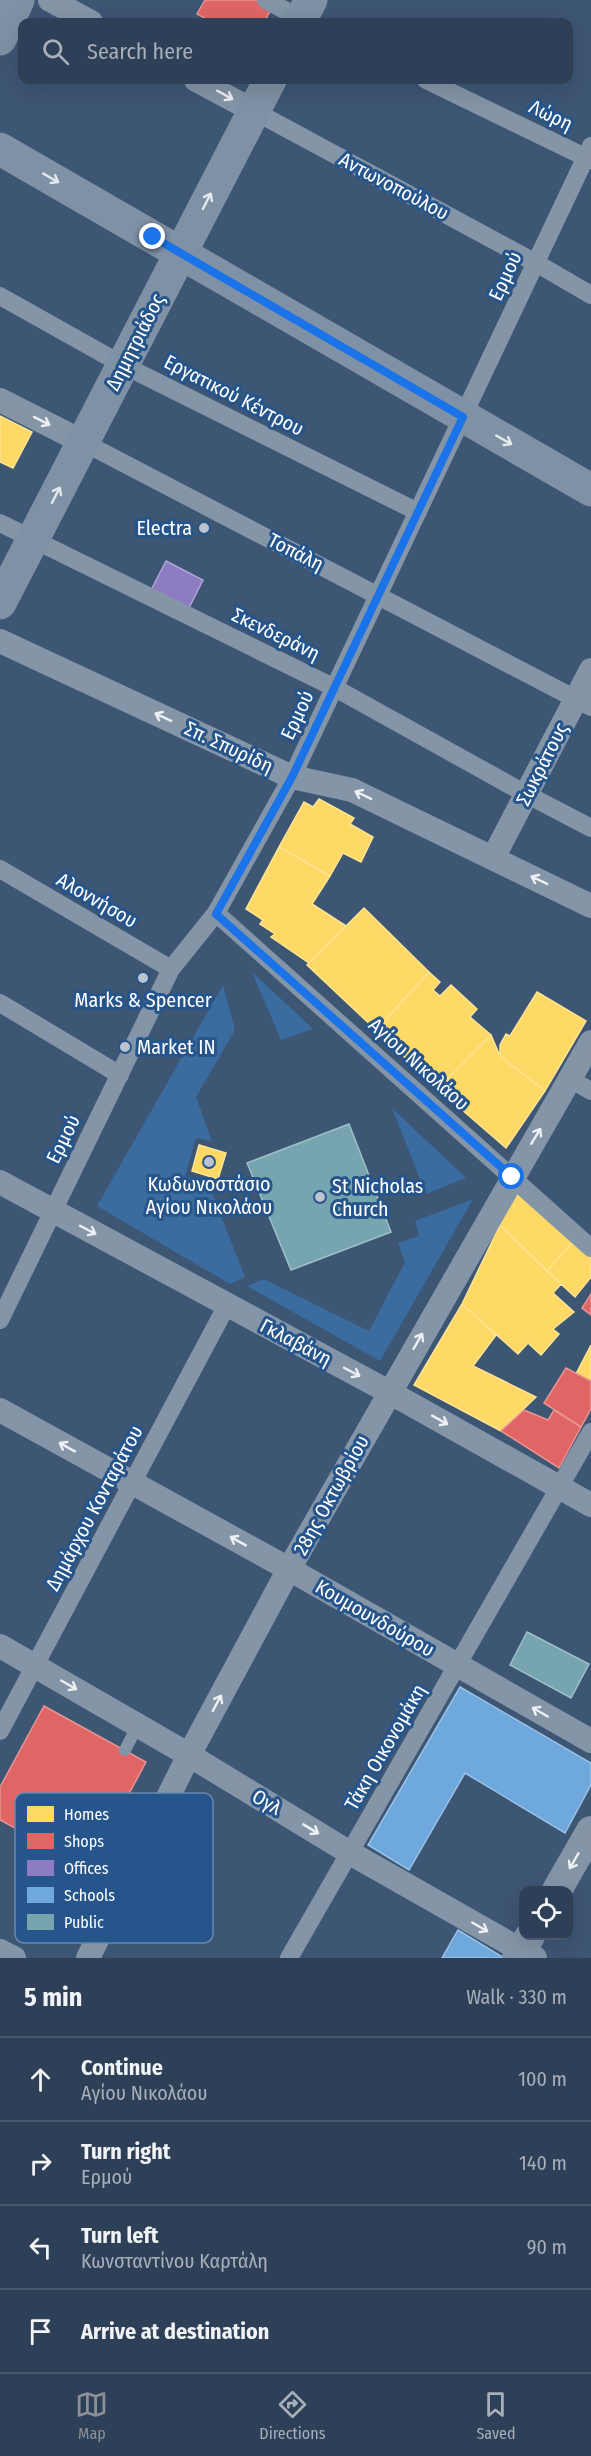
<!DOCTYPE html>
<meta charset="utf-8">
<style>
body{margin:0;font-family:"Fira Sans Condensed",sans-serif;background:#3a4b61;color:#f1f3f6}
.controls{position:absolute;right:18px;bottom:18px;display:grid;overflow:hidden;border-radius:12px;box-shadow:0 6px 24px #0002}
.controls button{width:54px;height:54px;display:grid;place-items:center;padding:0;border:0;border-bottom:2px solid #49596d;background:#2e4057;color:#f1f3f6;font:30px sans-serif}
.stop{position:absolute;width:18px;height:18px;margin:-14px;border:4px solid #1a73e8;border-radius:50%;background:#fff}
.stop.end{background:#1a73e8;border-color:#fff;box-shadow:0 2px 6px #0008}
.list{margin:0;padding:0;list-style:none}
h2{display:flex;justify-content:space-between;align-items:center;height:78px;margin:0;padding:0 24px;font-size:26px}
h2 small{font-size:20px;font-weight:400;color:#a7afba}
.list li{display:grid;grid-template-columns:39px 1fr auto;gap:18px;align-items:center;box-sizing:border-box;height:84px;padding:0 24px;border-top:2px solid #49596d}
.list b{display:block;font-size:22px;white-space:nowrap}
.list p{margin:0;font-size:20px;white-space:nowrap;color:#a7afba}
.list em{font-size:20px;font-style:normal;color:#a7afba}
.icon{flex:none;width:33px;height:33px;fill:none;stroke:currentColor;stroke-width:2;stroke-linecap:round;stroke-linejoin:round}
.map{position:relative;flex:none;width:591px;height:1958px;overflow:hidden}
.search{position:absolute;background:#2e4057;box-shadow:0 6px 24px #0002;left:18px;right:18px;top:18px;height:66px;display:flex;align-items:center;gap:15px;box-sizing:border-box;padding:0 21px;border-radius:12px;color:#a7afba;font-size:22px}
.sheet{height:414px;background:#2e4057}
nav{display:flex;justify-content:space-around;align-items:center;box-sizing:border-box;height:84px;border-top:2px solid #49596d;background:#2e4057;font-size:16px;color:#a7afba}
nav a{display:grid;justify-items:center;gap:3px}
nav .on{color:#8c9099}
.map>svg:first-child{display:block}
</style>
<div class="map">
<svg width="591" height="1958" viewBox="0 0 591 1958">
<rect width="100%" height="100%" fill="#3d5674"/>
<path fill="#3a6ca0" d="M252 972 313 1029 281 1040Z
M223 985 235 1030 196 1097 212 1141 196 1138 185 1176 208 1183 245 1277 230 1284 97 1206Z
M392 1108 466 1178 426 1194Z
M473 1199 380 1361 247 1286 264 1279 369 1331 405 1262 398 1243 419 1236 415 1221Z"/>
<path fill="#ffd966" stroke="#ffe494" stroke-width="1.5" d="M0 416 32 432 13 468 0 462Z
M319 799 354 818 350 824 373 837 361 862 343 853 330 876 279 847 304 802 313 807Z
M279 847 330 876 312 904 346 926 309 963 271 937 275 934 260 924 263 920 246 909Z
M364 908 429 972 376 1030 307 965Z
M429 972 440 982 433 990 440 996 451 985 477 1009 470 1017 491 1035 438 1089 376 1030Z
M537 992 586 1021 545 1091 500 1056V1045L506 1034 510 1036Z
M491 1035 500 1056 545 1091 506 1148 438 1089Z
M199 1145 226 1153 218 1179 192 1171Z
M518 1189 575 1239 547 1271 500 1225Z
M500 1225 561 1284 553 1293 574 1312 553 1329 559 1334 541 1355 528 1343 518 1354 462 1304Z
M575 1239 591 1253V1277L575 1297 547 1271Z
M462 1304 496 1335 473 1366 536 1397 501 1431 414 1385Z
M591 1345V1381L576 1374Z"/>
<path fill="#e06666" stroke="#e99494" stroke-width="1.5" d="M205 0H257L272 8 264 22H212L197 14Z
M591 1294V1315L582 1308Z
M566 1368 591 1381V1409L581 1427 544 1403Z
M524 1410 548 1420 554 1410 581 1427 559 1468 501 1431Z
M44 1706 146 1762 89 1868 0 1820V1787Z"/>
<path fill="#8e7cc3" stroke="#b0a3d5" stroke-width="1.5" d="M166 561 203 580 186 614 149 594Z"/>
<path fill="#6fa8dc" stroke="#9ac2e6" stroke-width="1.5" d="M460 1687 591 1763V1785L565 1833 465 1773 409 1870 368 1845Z
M458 1930 504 1958H442Z"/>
<path fill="#76a5af" stroke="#9fc0c7" stroke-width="1.5" d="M349 1124 391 1232 291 1270 247 1163Z
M527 1632 589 1664 571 1698 510 1665Z"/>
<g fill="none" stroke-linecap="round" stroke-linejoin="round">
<path stroke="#8495a8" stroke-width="12" d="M125 1750 138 1725"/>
<path stroke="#8495a8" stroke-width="18" d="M266 0 307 22
M426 80 591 160
M254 111 536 263 591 295
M0 296 123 365 418 512
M83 442 591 707
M0 523 335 688 526 794 591 828
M0 869 171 969
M216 913 591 1248
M0 1003 120 1075
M570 1079 591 1091
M0 1320 171 969 216 913 292 777 591 146
M0 1731 227 1305
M289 1958 591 1432"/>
<path stroke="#8495a8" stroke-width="24" d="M50 0 91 22
M196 80 254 111
M0 400 83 442
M0 641 292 777 352 790 591 906
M493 858 591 670
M0 1182 389 1392 591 1505
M0 1410 289 1569 591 1741
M0 1646 189 1755 350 1853 535 1958
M0 1951 14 1958
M88 1958 189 1755 289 1569 591 1042"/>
<path stroke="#8495a8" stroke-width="30" d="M557 1890 591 1831
M517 1958 530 1936"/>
<path stroke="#7f91a5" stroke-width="33" d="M299 22 311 0
M0 39 18 0
M0 149 591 490
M0 603 270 80"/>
</g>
<defs><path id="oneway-shaft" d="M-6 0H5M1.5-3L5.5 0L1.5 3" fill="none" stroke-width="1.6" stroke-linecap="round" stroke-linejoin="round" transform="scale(1.5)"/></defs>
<g stroke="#edeff2">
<use href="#oneway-shaft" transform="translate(225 95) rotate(29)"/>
<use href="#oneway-shaft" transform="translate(42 421) rotate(27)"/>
<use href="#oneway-shaft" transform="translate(163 717) rotate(-155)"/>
<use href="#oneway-shaft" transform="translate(363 795) rotate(-154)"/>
<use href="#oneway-shaft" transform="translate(539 880) rotate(-154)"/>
<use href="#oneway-shaft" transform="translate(536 1136) rotate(-59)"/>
<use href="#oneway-shaft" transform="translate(88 1230) rotate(28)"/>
<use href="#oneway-shaft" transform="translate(418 1341) rotate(-60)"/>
<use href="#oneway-shaft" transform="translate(352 1372) rotate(28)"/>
<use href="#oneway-shaft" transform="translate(440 1420) rotate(29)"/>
<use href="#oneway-shaft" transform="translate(67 1447) rotate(-151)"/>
<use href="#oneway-shaft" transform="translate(238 1541) rotate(-151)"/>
<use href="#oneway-shaft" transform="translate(69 1685) rotate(30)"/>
<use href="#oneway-shaft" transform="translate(217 1703) rotate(-62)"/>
<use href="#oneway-shaft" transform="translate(540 1712) rotate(-150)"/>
<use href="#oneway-shaft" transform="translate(311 1829) rotate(31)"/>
<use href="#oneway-shaft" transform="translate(574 1861) rotate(120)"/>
<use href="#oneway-shaft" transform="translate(480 1927) rotate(30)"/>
</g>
<g stroke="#e5e9ed">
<use href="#oneway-shaft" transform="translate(51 178) rotate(30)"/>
<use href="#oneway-shaft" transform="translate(207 201) rotate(-63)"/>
<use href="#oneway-shaft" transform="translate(504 440) rotate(30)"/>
<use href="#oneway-shaft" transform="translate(56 495) rotate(-63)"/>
</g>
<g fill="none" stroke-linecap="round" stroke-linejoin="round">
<path stroke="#1a73e8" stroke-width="8" d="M153 237 463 417 292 777 216 914 512 1177"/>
</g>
<g fill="#bbc4ce" stroke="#26558b" stroke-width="2">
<circle cx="204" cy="528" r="6"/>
<circle cx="143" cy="978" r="6"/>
<circle cx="125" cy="1047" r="6"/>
<circle cx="209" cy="1162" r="6"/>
<circle cx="320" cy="1197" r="6"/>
</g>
<g text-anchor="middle" stroke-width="6" stroke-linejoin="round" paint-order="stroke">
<g font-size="20" fill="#fff" stroke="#26558b">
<text transform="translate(551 115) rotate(26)" y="7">Λώρη</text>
<text transform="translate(394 186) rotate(28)" y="7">Αντωνοπούλου</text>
<text transform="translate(505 276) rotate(-65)" y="7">Ερμού</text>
<text transform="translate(135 342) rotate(-63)" y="7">Δημητριάδος</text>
<text transform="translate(234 395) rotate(27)" y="7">Εργατικού Κέντρου</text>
<text transform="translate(296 552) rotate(27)" y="7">Τοπάλη</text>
<text transform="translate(276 634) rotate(26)" y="7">Σκενδεράνη</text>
<text transform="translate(297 715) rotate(-65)" y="7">Ερμού</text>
<text transform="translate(229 747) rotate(25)" y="7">Σπ. Σπυρίδη</text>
<text transform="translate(542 764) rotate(-63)" y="7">Σωκράτους</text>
<text transform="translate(97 900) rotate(30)" y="7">Αλοννήσου</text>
<text transform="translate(419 1064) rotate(42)" y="7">Αγίου Νικολάου</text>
<text transform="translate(63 1139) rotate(-64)" y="7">Ερμού</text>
<text transform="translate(296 1342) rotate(28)" y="7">Γκλαβάνη</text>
<text transform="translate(331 1495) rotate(-61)" y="7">28ης Οκτωβρίου</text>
<text transform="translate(94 1508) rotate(-62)" y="7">Δημάρχου Κονταράτου</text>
<text transform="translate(375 1618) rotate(30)" y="7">Κουμουνδούρου</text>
<text transform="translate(385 1747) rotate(-60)" y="7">Τάκη Οικονομάκη</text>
<text transform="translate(267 1802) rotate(31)" y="7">Ογλ</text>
</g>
<g font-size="20" fill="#fff" stroke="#26558b">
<text x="192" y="535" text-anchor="end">Electra</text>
<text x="143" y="1007">Marks &amp; Spencer</text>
<text x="137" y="1054" text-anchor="start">Market IN</text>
<text x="209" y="1191">Κωδωνοστάσιο<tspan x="209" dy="23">Αγίου Νικολάου</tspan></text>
<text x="332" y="1193" text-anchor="start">St Nicholas<tspan x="332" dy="23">Church</tspan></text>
</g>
</g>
<rect x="15" y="1793" width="198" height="150" rx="9" fill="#26558b" stroke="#6788ae" stroke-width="1.5"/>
<rect x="27" y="1806" width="27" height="16" fill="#ffd966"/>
<rect x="27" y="1833" width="27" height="16" fill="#e06666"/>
<rect x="27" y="1860" width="27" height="16" fill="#8e7cc3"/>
<rect x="27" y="1887" width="27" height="16" fill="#6fa8dc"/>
<rect x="27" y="1914" width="27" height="16" fill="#76a5af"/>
<g font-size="16" fill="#fff">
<text x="64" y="1820">Homes</text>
<text x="64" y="1847">Shops</text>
<text x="64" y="1874">Offices</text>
<text x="64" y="1901">Schools</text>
<text x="64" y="1928">Public</text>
</g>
</svg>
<div class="controls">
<button><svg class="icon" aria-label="locate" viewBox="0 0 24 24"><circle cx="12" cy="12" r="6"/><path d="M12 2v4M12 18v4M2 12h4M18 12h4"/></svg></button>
</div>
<div class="stop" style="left:512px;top:1177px"></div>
<div class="stop end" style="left:153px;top:237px"></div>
<div class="search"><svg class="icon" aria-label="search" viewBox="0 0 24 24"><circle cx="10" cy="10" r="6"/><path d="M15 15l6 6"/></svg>Search here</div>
</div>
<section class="sheet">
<h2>5 min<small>Walk · 330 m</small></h2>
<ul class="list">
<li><svg class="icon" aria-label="ahead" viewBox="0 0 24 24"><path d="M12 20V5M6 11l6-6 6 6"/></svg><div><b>Continue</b><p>Αγίου Νικολάου</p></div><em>100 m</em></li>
<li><svg class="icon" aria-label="right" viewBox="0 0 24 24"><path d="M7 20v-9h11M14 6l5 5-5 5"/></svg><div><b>Turn right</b><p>Ερμού</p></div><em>140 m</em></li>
<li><svg class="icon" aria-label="left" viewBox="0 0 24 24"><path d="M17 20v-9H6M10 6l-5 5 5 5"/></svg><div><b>Turn left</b><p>Κωνσταντίνου Καρτάλη</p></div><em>90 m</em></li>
<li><svg class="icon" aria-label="arrive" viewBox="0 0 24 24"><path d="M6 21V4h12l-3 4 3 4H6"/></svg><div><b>Arrive at destination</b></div></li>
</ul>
</section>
<nav>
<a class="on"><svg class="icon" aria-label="map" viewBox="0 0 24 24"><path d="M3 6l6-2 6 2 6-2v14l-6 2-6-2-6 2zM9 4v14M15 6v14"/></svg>Map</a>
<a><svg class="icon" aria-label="directions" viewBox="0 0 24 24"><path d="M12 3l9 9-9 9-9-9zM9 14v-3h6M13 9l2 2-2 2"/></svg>Directions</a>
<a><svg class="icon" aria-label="saved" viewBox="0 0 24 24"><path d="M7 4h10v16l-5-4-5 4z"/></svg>Saved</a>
</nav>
